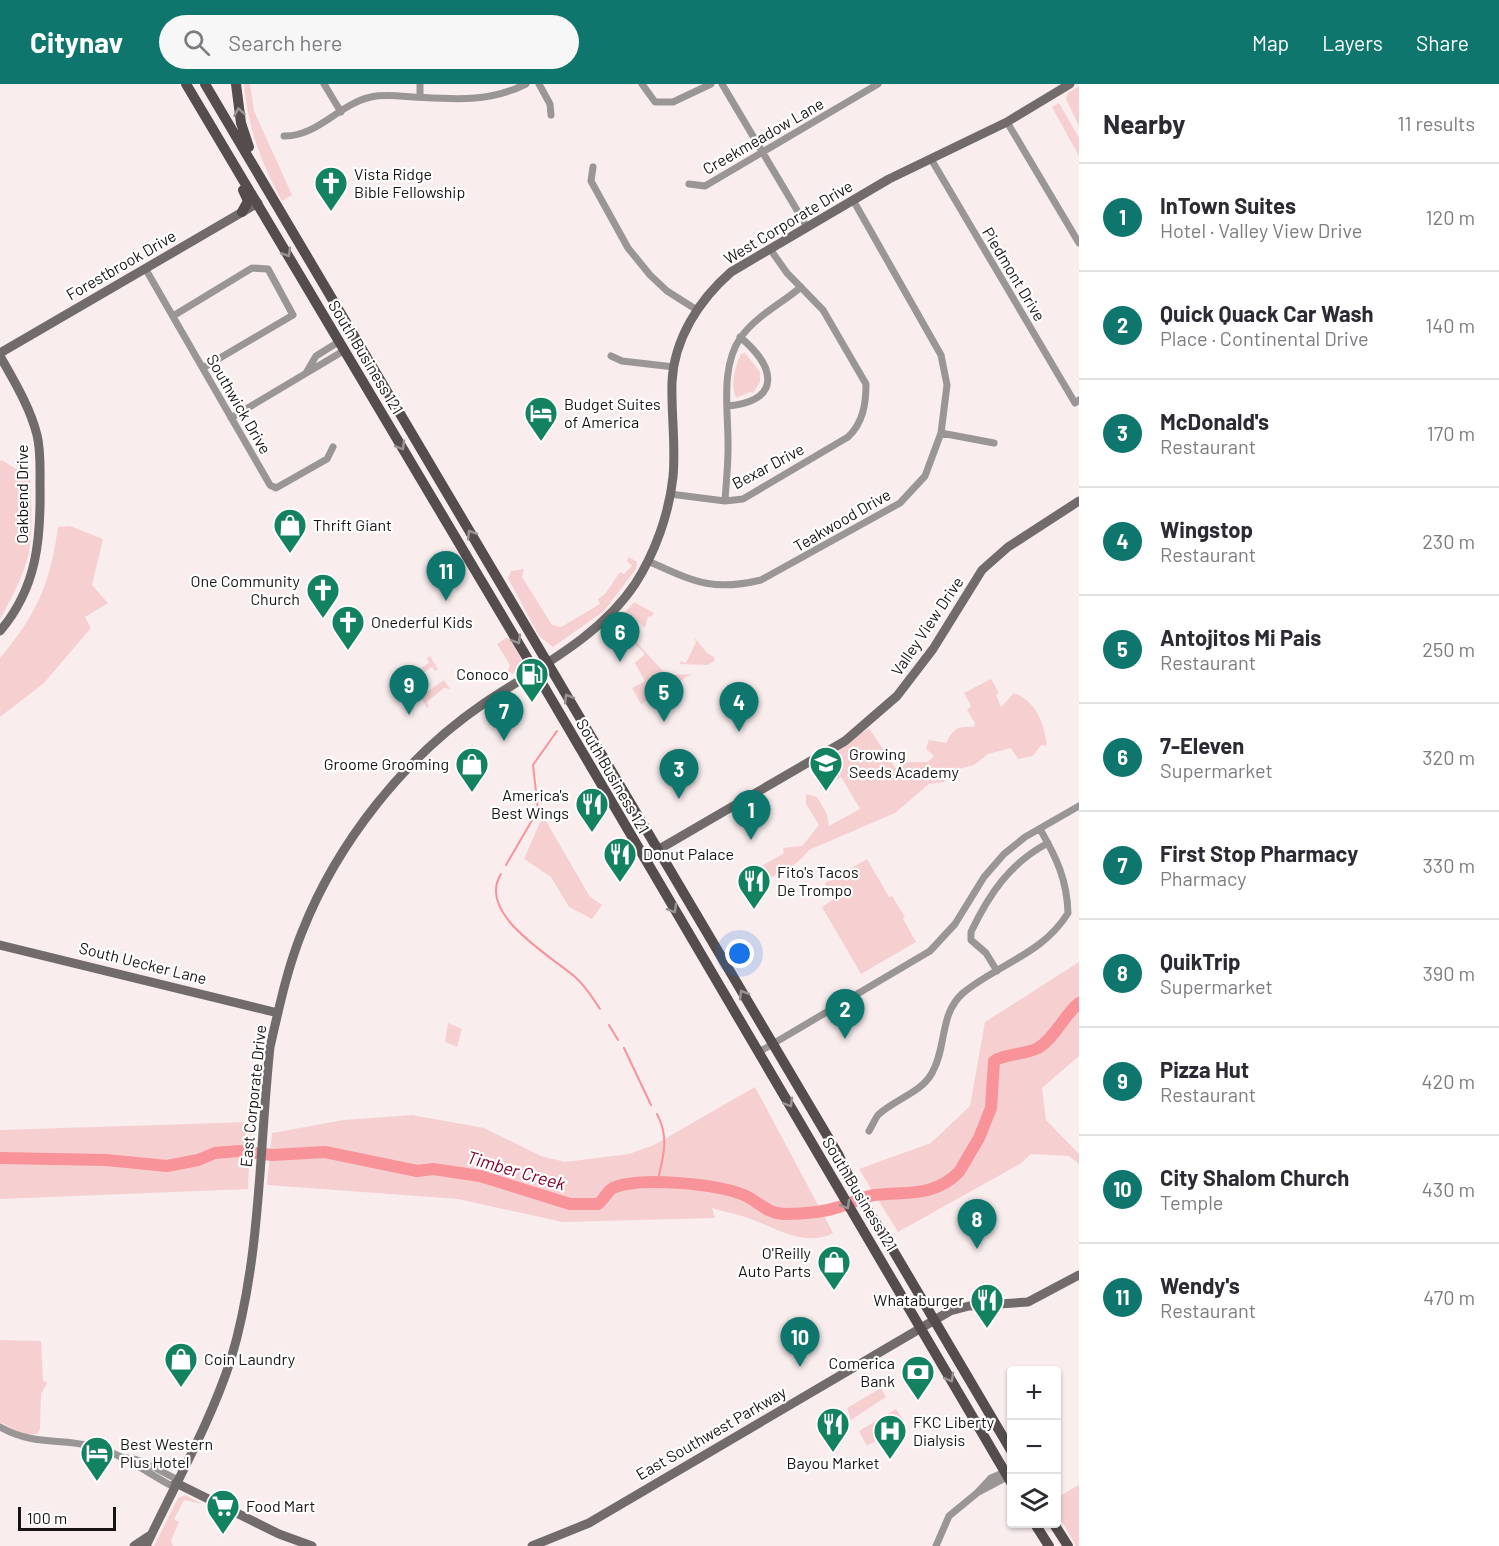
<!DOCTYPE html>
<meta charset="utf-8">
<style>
body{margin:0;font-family:Barlow,sans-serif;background:#f7f7f7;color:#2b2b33}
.controls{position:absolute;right:18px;bottom:18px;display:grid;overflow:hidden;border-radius:6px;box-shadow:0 2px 4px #0004}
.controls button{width:54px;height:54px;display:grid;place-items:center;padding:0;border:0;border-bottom:2px solid #e1e1e2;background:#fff;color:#2b2b33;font:30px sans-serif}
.scale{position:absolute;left:18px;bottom:15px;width:98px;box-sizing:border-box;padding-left:6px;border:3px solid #181414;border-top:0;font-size:16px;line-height:21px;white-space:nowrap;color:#181414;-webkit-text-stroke:4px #fff;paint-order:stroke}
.you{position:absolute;left:740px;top:870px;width:21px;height:21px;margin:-15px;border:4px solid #fff;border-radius:50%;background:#1a73e8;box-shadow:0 0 0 9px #1a73e833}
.badge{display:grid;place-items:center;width:39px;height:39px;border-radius:50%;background:#0f766e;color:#fff;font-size:20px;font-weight:700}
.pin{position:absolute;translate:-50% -50px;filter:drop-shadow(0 2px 3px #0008)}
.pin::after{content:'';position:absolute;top:32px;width:21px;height:18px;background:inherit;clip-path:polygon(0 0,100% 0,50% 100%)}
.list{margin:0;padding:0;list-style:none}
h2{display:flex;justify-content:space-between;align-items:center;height:78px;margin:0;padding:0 24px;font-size:26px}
h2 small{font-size:20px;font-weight:400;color:#7c7c81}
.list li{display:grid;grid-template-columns:39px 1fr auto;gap:18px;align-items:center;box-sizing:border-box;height:108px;padding:0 24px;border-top:2px solid #e1e1e2}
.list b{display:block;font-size:22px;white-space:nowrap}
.list p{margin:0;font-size:20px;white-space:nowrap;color:#7c7c81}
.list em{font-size:20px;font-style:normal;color:#7c7c81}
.icon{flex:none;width:33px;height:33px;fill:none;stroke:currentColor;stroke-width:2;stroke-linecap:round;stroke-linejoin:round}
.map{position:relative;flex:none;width:1079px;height:1462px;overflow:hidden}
header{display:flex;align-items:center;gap:36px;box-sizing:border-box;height:84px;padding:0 30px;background:#0f766e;color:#fff}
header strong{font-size:28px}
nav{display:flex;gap:33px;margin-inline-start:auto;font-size:21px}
.search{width:420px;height:54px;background:#f7f7f7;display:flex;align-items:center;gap:15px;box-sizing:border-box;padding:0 21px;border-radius:33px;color:#7c7c81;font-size:22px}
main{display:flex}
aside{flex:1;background:#fff}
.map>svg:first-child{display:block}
</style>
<header>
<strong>Citynav</strong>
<div class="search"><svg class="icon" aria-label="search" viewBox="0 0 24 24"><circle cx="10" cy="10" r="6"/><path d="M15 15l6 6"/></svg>Search here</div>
<nav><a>Map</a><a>Layers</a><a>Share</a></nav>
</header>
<main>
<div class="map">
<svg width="1079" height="1462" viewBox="0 0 1079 1462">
<rect width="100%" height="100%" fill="#f9edee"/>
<path fill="#f6d0d1" d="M244 0H250L254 27 292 111 282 117C261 79 248 44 244 0Z
M1079 2V42L1066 15 1068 9Z
M1059 19 1079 54V72L1052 23Z
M745 269 760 288V298L753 309 750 308 736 314C730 301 735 283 741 270Z
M2 376 30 394C31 418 33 444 29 468 24 492 11 514 0 536V377Z
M70 442 103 455 92 501 108 519 85 533 91 544 44 599 0 633V574C37 530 50 500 58 443Z
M629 473 637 478 636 485 604 527 553 563 539 552 508 494 511 487 524 485 522 493 552 541 561 543 600 520 598 515 605 510 620 488 624 490 632 482 627 477Z
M634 518 654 529 651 533 648 532 645 544 632 532 626 536 621 533Z
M618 538 663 587 672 591 692 590 641 620 632 604 645 597 635 579 645 570 616 540Z
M694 553 707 569 714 573 715 577 707 581 680 580 681 577 686 579 696 558Z
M506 554 510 555 523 578 513 590 508 587 510 581 497 560Z
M430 572 438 585 435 587 432 583 416 594 413 600 409 585 413 589 429 579 427 574Z
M991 595 999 609 996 611 1001 623 1014 609C1036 618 1044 638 1047 662L1041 661 1033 672 1018 675 1011 664 988 670 974 681 955 686 944 698 929 700 895 729 809 766C794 786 774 792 751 800L747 791 784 769 783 764 802 762 819 741 806 720V710L817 713 827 730 829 742 860 725 841 693 822 705 819 701 837 691 828 672 869 644 900 691 899 693 903 694V678H928L934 672 926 665 929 656 946 659C953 645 958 642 974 643L975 639 967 626 971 622 964 609Z
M444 596 450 605 444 604 427 618 429 623 427 624 418 607 423 611Z
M541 736 546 737 590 813 602 821 592 835 569 823 551 793 524 775Z
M867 775 889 813 892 812 905 833 903 835 916 858 861 890 822 823 834 815 825 799Z
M1079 878V972L1042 1004 1046 1036 1079 1070V1080L1069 1072 1031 1070 1020 1080 898 1148 859 1085 931 1059 970 1022 985 938Z
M448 939 462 945 457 963 445 958Z
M755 1003 833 1149C805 1164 775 1143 748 1134 737 1130 724 1128 712 1124L715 1134 563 1138 458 1115 267 1101 272 1049 344 1036 412 1031 484 1044 541 1072 565 1078 629 1070 654 1061Z
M251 1038 248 1105 0 1115V1046Z
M0 1256 41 1257 43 1296 47 1299 41 1310 40 1345 37 1350 25 1351 0 1338Z
M881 1304 886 1313 851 1336 847 1324Z
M896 1325 905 1339 867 1362 859 1347Z
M1079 1401V1462H1076L1057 1429 1056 1414Z
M185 1411 202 1420 184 1416 174 1435 179 1438 171 1457 173 1462H154L178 1414Z"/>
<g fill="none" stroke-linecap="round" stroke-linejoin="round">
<path stroke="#f8939a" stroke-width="2" d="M506 781 538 726 533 681 557 647
M501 790C476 829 549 871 574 892 585 901 592 913 600 925
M609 941 618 956
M624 964 651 1021
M657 1030C670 1054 663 1074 657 1099"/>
<path stroke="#f8939a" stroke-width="12" d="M0 1074 106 1076 167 1082 198 1076 215 1069 239 1067 272 1071 325 1068 417 1087 433 1085 480 1092 570 1120H598C604 1116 606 1108 613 1104 639 1092 717 1100 744 1111 758 1117 767 1130 785 1130 801 1130 824 1128 839 1123 850 1120 862 1113 874 1111 906 1107 933 1114 959 1088L979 1054 991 1024 994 977C1007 969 1024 971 1038 964 1055 954 1064 931 1079 919"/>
<path stroke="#9b9696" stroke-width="7" d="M324 0 341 28
M539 0 550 20 551 31
M642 0 655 18H673L711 0
M722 0 807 143
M420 13V0
M1007 38 1079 159
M284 52C317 53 339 20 371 13 385 10 399 12 413 13 453 15 488 19 526 0
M931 75 1075 319 1079 316
M593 83 591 97 628 164 650 191 667 207 697 226
M689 100 705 102 878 0
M145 184 270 401 276 404 327 375 333 363
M173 232 252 184 268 185 293 231 203 284
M611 272 622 277 674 283
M306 289 316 272 340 257
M728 322C783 316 775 282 740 253
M231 334 345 266
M941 349 994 359
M670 410 725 417 743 415 848 353C863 339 866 320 866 300L823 226 787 189 770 165
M725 417C726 400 728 383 728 366 729 330 719 284 741 253 756 232 781 220 801 203
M648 477C693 497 711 508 761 496L900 419 925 392 941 349 947 301 941 271 853 116
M997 887 986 869 971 856V848C989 810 1010 779 1048 759
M759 968 930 867 955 840 984 793 1004 770 1025 753 1079 722
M869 1047C872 1042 875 1035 878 1031 895 1015 921 1009 932 989 947 963 939 930 963 909 998 880 1043 870 1068 829 1067 795 1056 773 1040 745
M0 1343C35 1362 57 1354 91 1362 121 1369 143 1386 170 1401L176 1399
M126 1374C143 1375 160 1387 174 1394L176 1399
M1011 1391 977 1409 991 1394 1012 1385
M936 1462 949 1432 977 1409"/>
<path stroke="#716b6b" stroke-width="9" d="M0 269 258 119
M0 272C14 297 30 323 37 351 41 367 40 385 40 401 41 455 37 504 0 547
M644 774 845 657 897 612 933 565 982 486 1008 463 1079 417
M0 861 278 929
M176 1399 279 1450 312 1462
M134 1462 149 1452
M146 1462C175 1400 210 1340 231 1275 261 1175 259 1066 270 963 279 924 287 885 302 848 337 759 404 674 483 620 535 585 599 554 635 500 655 469 669 430 673 393 676 361 671 330 672 298 674 255 699 216 731 188L889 95 1007 38 1070 0
M532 1462 589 1439 950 1227 969 1222 1028 1218 1079 1191"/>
<path stroke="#554d4d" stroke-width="10" d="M186 0 529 577 1012 1400
M205 0 838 1070 856 1108 887 1156 1012 1368
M236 0 241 39 249 63
M242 128 248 117 243 106
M1035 1440 1049 1462
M1054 1440 1068 1462"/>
</g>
<defs><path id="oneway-chevron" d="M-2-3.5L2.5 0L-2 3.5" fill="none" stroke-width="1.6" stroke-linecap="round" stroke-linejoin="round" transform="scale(1.5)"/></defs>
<g stroke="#999494">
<use href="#oneway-chevron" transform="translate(239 28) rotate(-99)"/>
<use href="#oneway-chevron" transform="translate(287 169) rotate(59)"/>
<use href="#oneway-chevron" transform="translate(401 362) rotate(60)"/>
<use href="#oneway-chevron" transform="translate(471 450) rotate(-121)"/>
<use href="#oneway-chevron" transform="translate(517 556) rotate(59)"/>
<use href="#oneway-chevron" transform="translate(568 614) rotate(-121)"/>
<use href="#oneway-chevron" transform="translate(673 825) rotate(60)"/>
<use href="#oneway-chevron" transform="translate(743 910) rotate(-121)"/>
<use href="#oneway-chevron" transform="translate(789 1019) rotate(60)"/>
<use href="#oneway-chevron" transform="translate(846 1121) rotate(60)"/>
<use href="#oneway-chevron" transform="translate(950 1294) rotate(61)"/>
</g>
<defs>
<symbol id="church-pin" viewBox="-11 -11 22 30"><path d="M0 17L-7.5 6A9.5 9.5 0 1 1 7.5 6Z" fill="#138260" stroke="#fff"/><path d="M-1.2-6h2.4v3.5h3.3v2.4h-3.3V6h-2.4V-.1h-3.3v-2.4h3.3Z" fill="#fff"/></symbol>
<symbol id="hotel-pin" viewBox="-11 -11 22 30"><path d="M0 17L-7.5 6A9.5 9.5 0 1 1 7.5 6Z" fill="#138260" stroke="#fff"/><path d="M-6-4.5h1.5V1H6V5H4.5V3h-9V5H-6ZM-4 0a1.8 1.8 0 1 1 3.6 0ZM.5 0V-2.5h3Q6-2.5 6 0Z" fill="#fff"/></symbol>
<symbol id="shop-pin" viewBox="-11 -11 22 30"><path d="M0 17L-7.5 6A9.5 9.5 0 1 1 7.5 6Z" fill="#138260" stroke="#fff"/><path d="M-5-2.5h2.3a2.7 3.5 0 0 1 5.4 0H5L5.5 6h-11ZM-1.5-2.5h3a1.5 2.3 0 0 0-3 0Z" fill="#fff"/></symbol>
<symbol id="fuel-pin" viewBox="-11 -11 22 30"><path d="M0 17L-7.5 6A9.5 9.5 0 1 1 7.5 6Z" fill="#138260" stroke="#fff"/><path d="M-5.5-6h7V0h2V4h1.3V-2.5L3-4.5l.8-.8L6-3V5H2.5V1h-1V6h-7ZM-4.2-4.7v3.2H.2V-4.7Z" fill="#fff"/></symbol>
<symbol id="school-pin" viewBox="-11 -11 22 30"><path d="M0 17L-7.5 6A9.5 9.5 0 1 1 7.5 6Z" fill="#138260" stroke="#fff"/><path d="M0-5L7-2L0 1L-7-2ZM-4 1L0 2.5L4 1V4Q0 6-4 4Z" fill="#fff"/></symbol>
<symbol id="restaurant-pin" viewBox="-11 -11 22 30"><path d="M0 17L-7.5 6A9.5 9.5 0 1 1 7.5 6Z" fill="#138260" stroke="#fff"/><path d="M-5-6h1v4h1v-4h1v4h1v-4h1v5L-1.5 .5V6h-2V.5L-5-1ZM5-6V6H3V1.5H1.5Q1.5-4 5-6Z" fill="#fff"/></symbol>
<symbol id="bank-pin" viewBox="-11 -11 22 30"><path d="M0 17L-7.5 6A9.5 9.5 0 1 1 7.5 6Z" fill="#138260" stroke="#fff"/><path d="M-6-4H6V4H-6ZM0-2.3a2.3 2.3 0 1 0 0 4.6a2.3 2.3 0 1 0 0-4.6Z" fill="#fff"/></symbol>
<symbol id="hospital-pin" viewBox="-11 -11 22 30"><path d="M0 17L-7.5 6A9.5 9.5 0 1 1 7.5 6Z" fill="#138260" stroke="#fff"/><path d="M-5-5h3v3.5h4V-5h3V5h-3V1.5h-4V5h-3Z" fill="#fff"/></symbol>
<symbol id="supermarket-pin" viewBox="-11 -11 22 30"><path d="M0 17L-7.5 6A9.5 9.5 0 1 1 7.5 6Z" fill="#138260" stroke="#fff"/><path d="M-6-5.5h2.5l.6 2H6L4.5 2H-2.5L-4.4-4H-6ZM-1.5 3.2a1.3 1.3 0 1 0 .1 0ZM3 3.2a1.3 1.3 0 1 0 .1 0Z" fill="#fff"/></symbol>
</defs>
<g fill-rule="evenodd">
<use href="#church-pin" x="312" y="80" width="38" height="52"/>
<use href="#hotel-pin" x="522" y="310" width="38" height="52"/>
<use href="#shop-pin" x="271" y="422" width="38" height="52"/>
<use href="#church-pin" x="304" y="487" width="38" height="52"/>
<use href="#church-pin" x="329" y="519" width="38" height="52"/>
<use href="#fuel-pin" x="513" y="571" width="38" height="52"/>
<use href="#school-pin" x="807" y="660" width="38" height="52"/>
<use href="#shop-pin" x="453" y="661" width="38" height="52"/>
<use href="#restaurant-pin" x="573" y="701" width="38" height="52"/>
<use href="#restaurant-pin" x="601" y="751" width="38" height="52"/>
<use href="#restaurant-pin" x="735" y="778" width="38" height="52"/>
<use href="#shop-pin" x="815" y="1159" width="38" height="52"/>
<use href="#restaurant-pin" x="968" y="1197" width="38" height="52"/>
<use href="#shop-pin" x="162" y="1256" width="38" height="52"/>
<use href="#bank-pin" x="899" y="1269" width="38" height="52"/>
<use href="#restaurant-pin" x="814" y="1321" width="38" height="52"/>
<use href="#hospital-pin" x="871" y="1328" width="38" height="52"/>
<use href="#hotel-pin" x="78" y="1350" width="38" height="52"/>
<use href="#supermarket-pin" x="204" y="1403" width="38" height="52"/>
</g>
<g text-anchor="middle" stroke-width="4.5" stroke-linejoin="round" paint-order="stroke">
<g font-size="16" fill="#181414" stroke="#fff">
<text transform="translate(763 52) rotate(-30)" y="6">Creekmeadow Lane</text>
<text transform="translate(788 138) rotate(-31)" y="6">West Corporate Drive</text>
<text transform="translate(121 181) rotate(-30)" y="6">Forestbrook Drive</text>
<text transform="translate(1014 190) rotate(59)" y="6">Piedmont Drive</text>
<text transform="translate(366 273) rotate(59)" y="6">South Business 121</text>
<text transform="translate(239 320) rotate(60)" y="6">Southwick Drive</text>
<text transform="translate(768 382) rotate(-28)" y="6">Bexar Drive</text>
<text transform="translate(22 410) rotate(-90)" y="6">Oakbend Drive</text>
<text transform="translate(842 436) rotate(-30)" y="6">Teakwood Drive</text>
<text transform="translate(927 542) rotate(-56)" y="6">Valley View Drive</text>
<text transform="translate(613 692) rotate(60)" y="6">South Business 121</text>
<text transform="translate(143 879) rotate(14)" y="6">South Uecker Lane</text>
<text transform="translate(253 1012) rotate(-84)" y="6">East Corporate Drive</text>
<text transform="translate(860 1110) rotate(59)" y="6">South Business 121</text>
<text transform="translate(711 1349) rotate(-30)" y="6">East Southwest Parkway</text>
</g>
<g font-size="16" fill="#181414" stroke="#fff" text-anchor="start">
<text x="354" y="96">Vista Ridge<tspan x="354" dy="18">Bible Fellowship</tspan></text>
<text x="564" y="326">Budget Suites<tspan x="564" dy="18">of America</tspan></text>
<text x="313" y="447">Thrift Giant</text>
<text x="300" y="503" text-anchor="end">One Community<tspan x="300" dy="18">Church</tspan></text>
<text x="371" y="544">Onederful Kids</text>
<text x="509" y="596" text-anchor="end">Conoco</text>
<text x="849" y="676">Growing<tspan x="849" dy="18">Seeds Academy</tspan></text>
<text x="449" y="686" text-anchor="end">Groome Grooming</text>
<text x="569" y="717" text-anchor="end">America's<tspan x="569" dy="18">Best Wings</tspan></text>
<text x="643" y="776">Donut Palace</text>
<text x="777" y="794">Fito's Tacos<tspan x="777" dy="18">De Trompo</tspan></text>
<text x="811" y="1175" text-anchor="end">O'Reilly<tspan x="811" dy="18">Auto Parts</tspan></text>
<text x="964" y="1222" text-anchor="end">Whataburger</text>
<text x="204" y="1281">Coin Laundry</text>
<text x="895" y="1285" text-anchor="end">Comerica<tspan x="895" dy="18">Bank</tspan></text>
<text x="913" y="1344">FKC Liberty<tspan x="913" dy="18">Dialysis</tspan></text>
<text x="120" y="1366">Best Western<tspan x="120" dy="18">Plus Hotel</tspan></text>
<text x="833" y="1385" text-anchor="middle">Bayou Market</text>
<text x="246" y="1428">Food Mart</text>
</g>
<g font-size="18" font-style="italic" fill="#810327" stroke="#fff">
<text transform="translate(516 1087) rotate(16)" y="6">Timber Creek</text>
</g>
</g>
</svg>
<div class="controls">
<button>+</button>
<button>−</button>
<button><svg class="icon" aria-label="layers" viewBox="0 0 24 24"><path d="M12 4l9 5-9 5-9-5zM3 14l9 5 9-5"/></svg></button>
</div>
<div class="scale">100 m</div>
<div class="you"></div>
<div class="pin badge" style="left:751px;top:756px">1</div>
<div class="pin badge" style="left:845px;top:955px">2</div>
<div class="pin badge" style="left:679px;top:715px">3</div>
<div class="pin badge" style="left:739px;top:648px">4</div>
<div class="pin badge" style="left:664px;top:638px">5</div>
<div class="pin badge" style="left:620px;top:578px">6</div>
<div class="pin badge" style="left:504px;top:657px">7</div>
<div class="pin badge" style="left:977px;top:1165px">8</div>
<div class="pin badge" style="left:409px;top:631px">9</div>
<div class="pin badge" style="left:800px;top:1283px">10</div>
<div class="pin badge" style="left:446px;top:517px">11</div>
</div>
<aside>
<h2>Nearby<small>11 results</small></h2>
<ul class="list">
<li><span class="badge">1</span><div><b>InTown Suites</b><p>Hotel · Valley View Drive</p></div><em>120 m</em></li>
<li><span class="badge">2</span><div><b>Quick Quack Car Wash</b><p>Place · Continental Drive</p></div><em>140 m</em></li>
<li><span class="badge">3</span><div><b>McDonald's</b><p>Restaurant</p></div><em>170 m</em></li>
<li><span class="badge">4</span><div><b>Wingstop</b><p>Restaurant</p></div><em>230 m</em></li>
<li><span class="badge">5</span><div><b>Antojitos Mi Pais</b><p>Restaurant</p></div><em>250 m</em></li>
<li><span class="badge">6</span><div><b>7-Eleven</b><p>Supermarket</p></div><em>320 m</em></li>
<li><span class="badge">7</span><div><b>First Stop Pharmacy</b><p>Pharmacy</p></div><em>330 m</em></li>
<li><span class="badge">8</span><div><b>QuikTrip</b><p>Supermarket</p></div><em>390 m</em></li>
<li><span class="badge">9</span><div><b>Pizza Hut</b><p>Restaurant</p></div><em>420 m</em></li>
<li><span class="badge">10</span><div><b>City Shalom Church</b><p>Temple</p></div><em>430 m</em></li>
<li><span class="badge">11</span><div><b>Wendy's</b><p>Restaurant</p></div><em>470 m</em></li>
</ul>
</aside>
</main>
